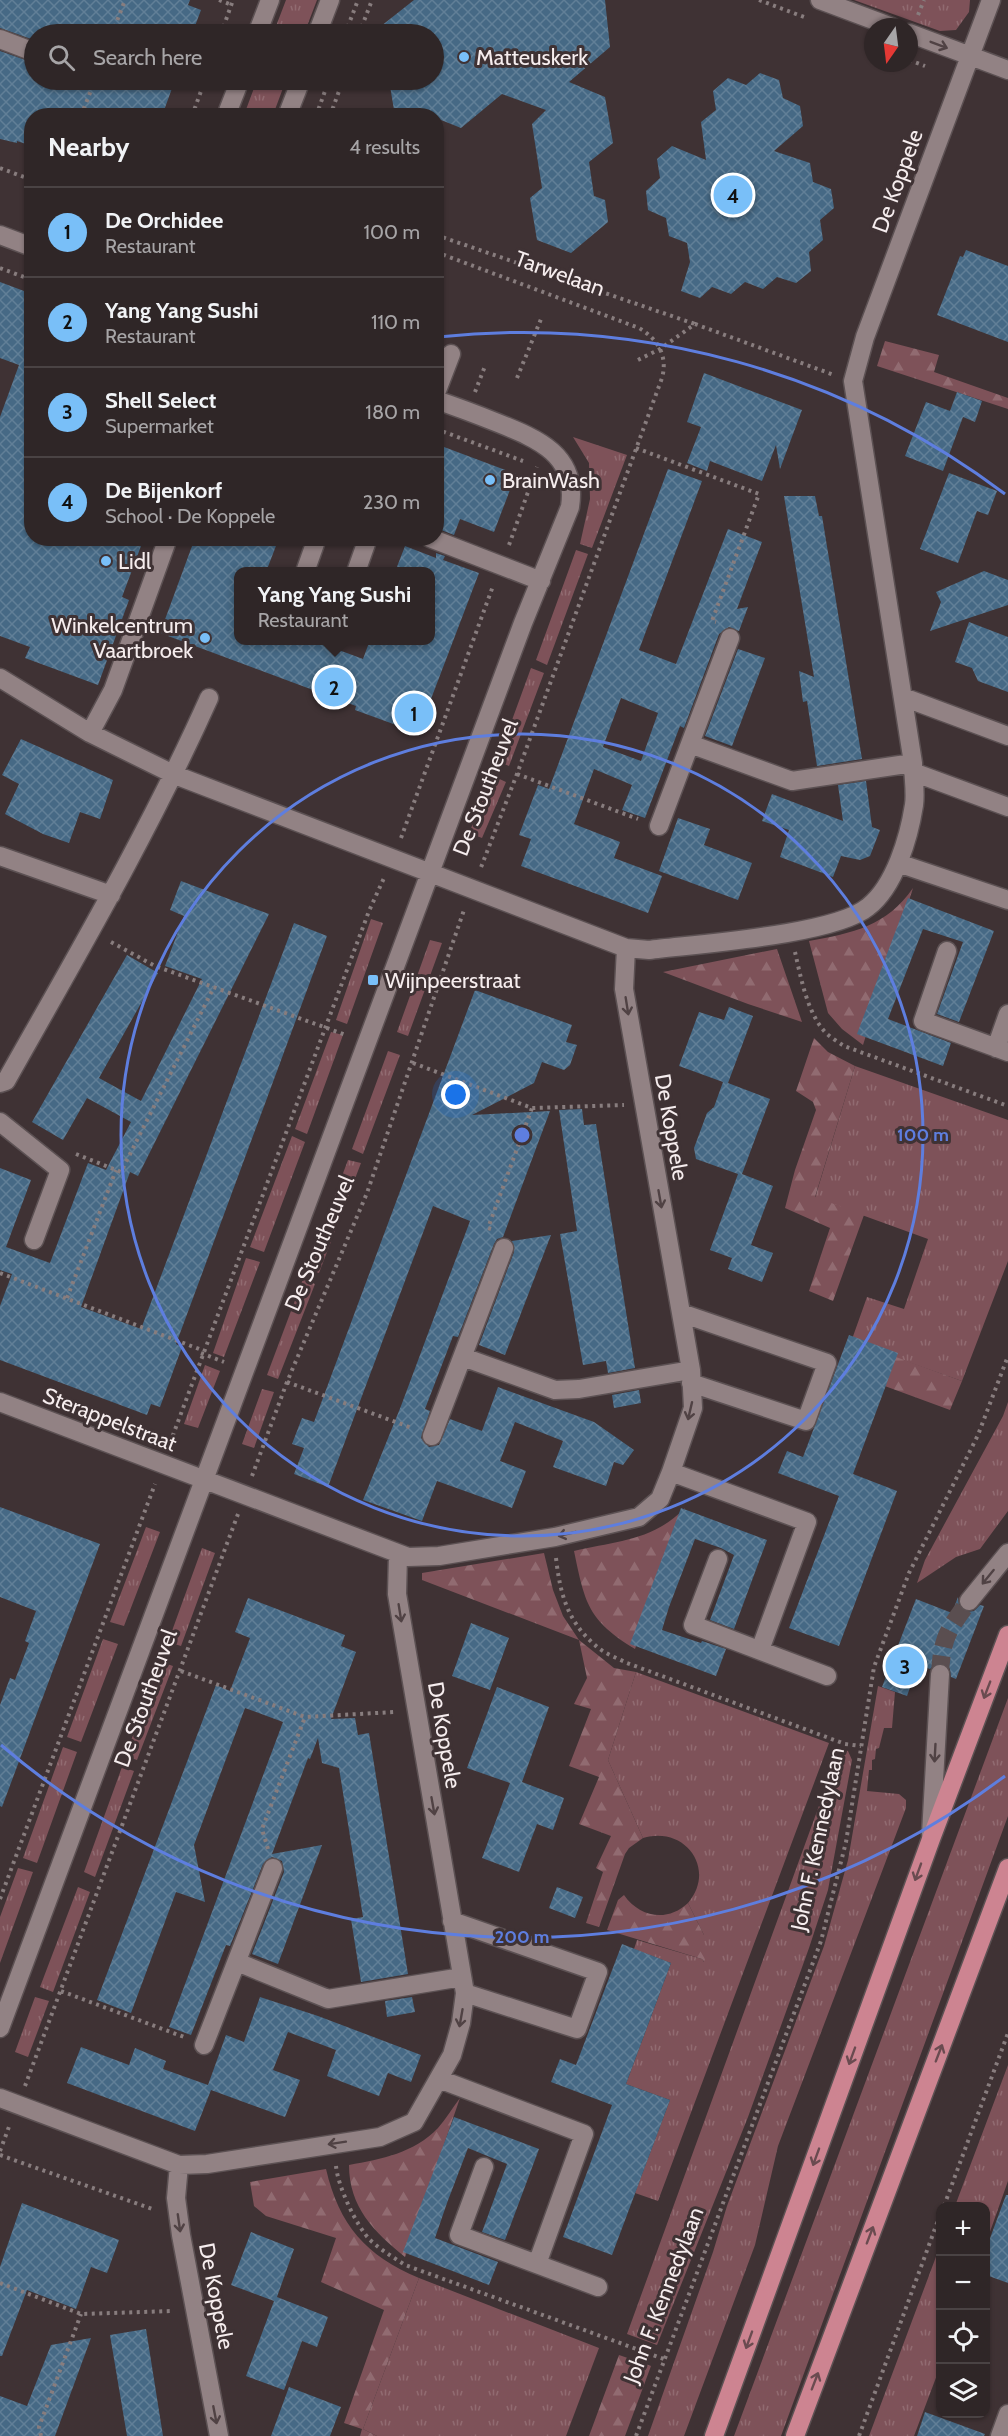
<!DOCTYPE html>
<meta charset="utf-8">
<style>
body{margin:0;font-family:Cabin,sans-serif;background:#372e2f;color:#f1f3f6}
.controls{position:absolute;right:18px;bottom:18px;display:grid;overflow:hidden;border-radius:12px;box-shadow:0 2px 4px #0004}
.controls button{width:54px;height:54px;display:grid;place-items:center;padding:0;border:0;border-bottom:2px solid #4a4344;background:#2f2627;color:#f1f3f6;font:30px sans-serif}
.compass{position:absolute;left:864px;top:18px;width:54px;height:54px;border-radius:50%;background:#2f2627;box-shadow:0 2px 4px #0004;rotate:194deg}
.you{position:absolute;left:456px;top:1095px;width:21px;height:21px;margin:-15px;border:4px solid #fff;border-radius:50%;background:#1a73e8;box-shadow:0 0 0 9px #1a73e833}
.badge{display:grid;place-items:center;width:39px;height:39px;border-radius:50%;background:#79bff8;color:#111;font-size:20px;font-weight:700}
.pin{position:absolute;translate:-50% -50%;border:3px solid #fff;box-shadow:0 2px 6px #0006}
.popup{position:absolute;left:234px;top:567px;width:201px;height:78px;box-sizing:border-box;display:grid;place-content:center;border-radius:12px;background:#2f2627;filter:drop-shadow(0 2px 4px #0005);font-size:20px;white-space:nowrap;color:#a7a5a7}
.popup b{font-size:22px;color:#f1f3f6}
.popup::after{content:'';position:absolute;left:50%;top:100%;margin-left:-12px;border:12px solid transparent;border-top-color:#2f2627}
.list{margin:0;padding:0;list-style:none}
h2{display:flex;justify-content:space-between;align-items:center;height:78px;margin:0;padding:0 24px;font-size:26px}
h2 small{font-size:20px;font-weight:400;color:#a7a5a7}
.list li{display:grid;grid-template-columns:39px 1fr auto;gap:18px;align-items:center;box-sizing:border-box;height:90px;padding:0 24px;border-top:2px solid #4a4344}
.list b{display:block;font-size:22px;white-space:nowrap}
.list p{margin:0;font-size:20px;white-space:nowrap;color:#a7a5a7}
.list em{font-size:20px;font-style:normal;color:#a7a5a7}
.icon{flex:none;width:33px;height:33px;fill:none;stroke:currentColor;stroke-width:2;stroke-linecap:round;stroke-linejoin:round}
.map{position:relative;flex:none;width:1008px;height:2436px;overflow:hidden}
.search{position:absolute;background:#2f2627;box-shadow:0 2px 4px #0004;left:24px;top:24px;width:420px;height:66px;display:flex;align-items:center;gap:15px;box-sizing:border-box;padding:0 21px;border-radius:33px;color:#a7a5a7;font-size:22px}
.panel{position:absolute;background:#2f2627;box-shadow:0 2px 4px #0004;left:24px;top:108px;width:420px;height:438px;border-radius:24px}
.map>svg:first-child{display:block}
</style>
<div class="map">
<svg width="1008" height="2436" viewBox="0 0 1008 2436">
<defs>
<pattern id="grass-tufts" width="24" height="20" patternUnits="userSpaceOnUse" patternTransform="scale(1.5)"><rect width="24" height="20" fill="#7e5259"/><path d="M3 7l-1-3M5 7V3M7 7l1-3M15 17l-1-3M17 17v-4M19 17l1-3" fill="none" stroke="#916b71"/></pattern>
<pattern id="forest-firs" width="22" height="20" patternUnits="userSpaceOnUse" patternTransform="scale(1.5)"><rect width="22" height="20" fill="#7e5259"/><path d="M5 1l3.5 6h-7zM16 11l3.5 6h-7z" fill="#916b71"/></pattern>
<pattern id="building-cross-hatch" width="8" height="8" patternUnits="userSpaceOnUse" patternTransform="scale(1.5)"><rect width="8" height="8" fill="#466985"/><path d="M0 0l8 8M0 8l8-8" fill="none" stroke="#617f97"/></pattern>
</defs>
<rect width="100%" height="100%" fill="#3f3234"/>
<path fill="url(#grass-tufts)" d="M286 0H317L304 34H273Z
M854 0H970L969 12 956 30 940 31Z
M257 80H286L273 115H244Z
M573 437 627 455 592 548 580 544 590 499 589 463Z
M576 550 588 554 547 665 536 660Z
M531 668 544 673 509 766 497 761Z
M493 776 506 782 482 838 469 833Z
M371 919 383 923 347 1024 336 1020Z
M430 940 442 943 408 1036 397 1032Z
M331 1032 343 1035 307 1134 295 1129Z
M388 1051 400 1055 363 1154 352 1149Z
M855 1066 1008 1120V1261L962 1381 851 1342 867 1297 904 1309 928 1239 815 1198Z
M292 1136 305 1142 264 1252 250 1247Z
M348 1160 361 1163 319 1273 307 1269Z
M246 1258 260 1262 224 1357 213 1353Z
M303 1279 315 1284 278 1379 267 1375Z
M205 1365 220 1371 198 1428 184 1424Z
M262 1389 274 1392 254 1448 242 1444Z
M1008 1402V1511L980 1549 956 1557 917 1583 925 1560 1003 1416Z
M146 1527 160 1532 124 1626 110 1622Z
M202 1548 215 1553 181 1646 168 1642Z
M103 1639 118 1644 81 1742 67 1737Z
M161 1662 173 1666 137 1760 125 1756Z
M636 1672 829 1743 658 2201 635 2193 670 2100 626 2084 671 1963 634 1949 637 1940 702 1959 704 1962V1935L688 1903C717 1869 685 1825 643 1838L608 1760Z
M878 1686 895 1692 892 1728H884L879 1748 876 1749 875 1759 872 1760V1770H869L867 1791 899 1794 906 1800V1808L778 2146 755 2245 684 2436H648L713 2252 727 2206 824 1946 848 1860Z
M1008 1698V1816L781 2436H734Z
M63 1747 77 1752 37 1863 23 1858Z
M840 1748 848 1751 852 1760 828 1890 809 1948 748 2117 657 2345 627 2334Z
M122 1767 134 1771 95 1877 84 1872Z
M18 1868 33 1872 0 1963V1917Z
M78 1887 90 1892 53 1992 40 1987Z
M35 1997 49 2001 28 2057 15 2052Z
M1008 2065V2181L986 2243V2206H955Z
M940 2246V2367L914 2436H869Z
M419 2278 599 2348 566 2436H377L363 2429Z"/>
<path fill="url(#forest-firs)" d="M885 341 939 355 934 372 1008 398V409L877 366Z
M913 888 863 1045 842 1029 828 1013 809 941C853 933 887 926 913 888Z
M777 949 802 1022 748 1004 663 972Z
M814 1038 828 1052 855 1066 815 1197 864 1215 833 1301 809 1291 830 1228 785 1208 795 1170 816 1110 813 1102 796 1091Z
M893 1356 962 1381 950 1410 882 1385Z
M685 1508 635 1649C588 1620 585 1604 574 1551 616 1541 653 1541 685 1508Z
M544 1553 553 1590 563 1616 579 1640 614 1668 636 1672 608 1760 643 1838 629 1848 625 1854 599 1927 586 1923 603 1872 596 1868 611 1836 579 1824 599 1777 569 1766 591 1709 574 1704 587 1678 579 1640 422 1580V1573Z
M624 1895C640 1918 668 1922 688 1903L704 1935 705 1963 702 1959 607 1930 618 1900Z
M460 2098 405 2257C374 2232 349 2207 349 2165 382 2159 414 2153 438 2128 446 2119 453 2107 460 2098Z
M326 2169C339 2225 366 2256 419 2278L363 2429 377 2436H360L362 2429 344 2423 384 2310 321 2282 336 2238 266 2216 254 2206 250 2182Z
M619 2355 651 2366 625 2436H589Z"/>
<path fill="url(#building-cross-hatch)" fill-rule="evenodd" d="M0 0H190L188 5 201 10 192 34H34V40L0 28Z
M414 0H605L610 47 569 82 605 97 613 143 589 162 594 196 605 200 608 222 571 253 537 240 530 198 542 188 532 124 546 110 502 94 461 128 436 118V116H395L389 80H434V34H371Z
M0 51 34 63V80H175L162 116H32V146L17 141V143L0 139Z
M760 73 779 80 783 98 800 106 803 126 774 151 810 163 813 182 831 189 834 208 820 220 823 240 809 252 811 271 796 283 777 277 763 289 745 282 731 294 712 287 700 298 681 291 690 262 687 243 669 236 666 218 648 210 646 191 660 178 657 159 672 146 706 160 701 122 716 110 713 91 728 78 746 85Z
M966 250 1008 266V342L937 315 960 256 963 257Z
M0 282 32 294V538H144L122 597 129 600 98 685 25 658 30 647 0 636V417L19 365 0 358Z
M704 373 802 410 780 469 776 445 762 481 710 461 707 471 687 463 701 427 687 422Z
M957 392 982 401 975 422 963 417 943 471 905 456 926 402 950 411Z
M436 444 516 474 494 532 460 519 454 535 436 528Z
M668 469 702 481 639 650 676 664 728 529 762 542 737 609 748 607 739 631 729 627 719 634 684 728 680 726 645 818 622 810 632 785 594 769 574 824 620 842 614 858 662 876 648 913 521 866 531 839 519 835 538 785 549 789ZM621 698 658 713 641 761 603 747Z
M949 473 997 491 988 515 977 511 958 563 920 549Z
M784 496H815L819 516H822L862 759 817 766 807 701 803 702 799 671 814 677Z
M195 538H279L266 572H238V640H312L363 659 370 640H430V572H395L405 546 436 558V553L445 556 443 560 479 573 418 733 355 710 356 706 160 633Z
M984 571 1008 580V605L930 631 941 602 936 592Z
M969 622 1008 637V692L978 681 972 668 955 662Z
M738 649 765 658 732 746 705 736Z
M21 739 113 780 100 819 80 812 69 843 43 834 5 814 19 784 2 775Z
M866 781 872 827 880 830 870 856 860 860 841 856 833 877 780 857 789 830 762 821 772 794 843 821 838 785Z
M678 818 710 829 704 845 752 863 738 900 659 871Z
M181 881 269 914 138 1176 130 1172 81 1307 141 1329 294 923 327 936 176 1344 182 1347 160 1407 151 1404 147 1415 0 1360V1306L12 1274 0 1270V1168L31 1180 6 1247 50 1263 88 1163 106 1170 131 1122 87 1098 63 1140 32 1122 127 955 158 973 99 1078 141 1101 202 979 165 966 184 916 170 910Z
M908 898 994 931 959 1022 937 1014 963 942 923 929 888 1019 951 1043 943 1066 857 1034Z
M475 990 572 1025 566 1042 577 1045 570 1065 564 1070 542 1062 534 1083 472 1115 550 1111 503 1237 497 1239 494 1244 458 1337 453 1336 425 1409 430 1411 421 1438 429 1447 439 1445 450 1419 482 1431 498 1387 594 1422 634 1450 623 1465 614 1462 606 1486 553 1467 563 1441 515 1422 500 1461 526 1471 512 1508 437 1481 422 1521 363 1500 401 1406 470 1221 433 1206 328 1487 294 1474 304 1448 292 1444 302 1418 314 1422Z
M729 1007 753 1016 728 1083 770 1099 742 1174 773 1186 751 1245 773 1253 762 1282 728 1269 732 1258 710 1250 738 1174 696 1159 694 1148 707 1113 714 1107 723 1082 679 1066 699 1012 724 1020Z
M582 1109 584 1125 596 1124 635 1368 608 1373 606 1361 583 1365 560 1234 577 1231 559 1110Z
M551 1235 505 1355 479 1345 514 1252 512 1241Z
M849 1335 898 1353 853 1474 897 1491 839 1646 789 1628 839 1496 778 1473 787 1451 803 1457Z
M639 1390 641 1403 614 1408 612 1395Z
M0 1507 100 1544 2 1807 0 1806V1705L10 1678 15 1680 29 1643 25 1641 36 1611 0 1597Z
M681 1508 767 1540 734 1629 710 1620 734 1555 721 1548 695 1539 669 1607 662 1630 701 1643 702 1641 726 1649 716 1676 630 1644Z
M958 1597 959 1606 967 1612 974 1611 980 1605 984 1606 956 1679 951 1677 950 1669 946 1664H935L930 1669 918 1665 907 1696 882 1687 916 1599 952 1613Z
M248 1598 345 1635 341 1646 356 1652 331 1719 355 1718 358 1735 369 1733 408 1974 361 1982 351 1919 363 1917 339 1768 322 1763 318 1738 310 1759 308 1758 272 1854 322 1845 278 1964 252 1954 284 1872 282 1861 272 1857 263 1864 230 1946 226 1945 191 2035 169 2027 283 1722 245 1708 194 1845 205 1902 176 1892 131 2013 97 2000 216 1685 230 1691 250 1638 235 1632Z
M471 1623 509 1638 490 1690 452 1676Z
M497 1687 549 1707 522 1782 564 1798 553 1830 537 1824 519 1872 482 1858 510 1783 467 1768Z
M557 1887 583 1897 575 1918 549 1908Z
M622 1944 671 1963 626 2084 670 2100 612 2255 563 2237 612 2105 551 2082 560 2059 576 2065Z
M260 1997 318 2016 421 2055 411 2082 388 2073 379 2096 327 2076 336 2050 288 2032 273 2070 300 2080 285 2117 211 2090 195 2131 67 2083 81 2047 129 2065 135 2048 166 2061 163 2069 208 2085 226 2035 244 2042Z
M412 1997 415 2012 387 2017 385 2001Z
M454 2117 539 2149 505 2240 482 2232 507 2164 468 2148 447 2203 435 2238 498 2262 489 2285 403 2252Z
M1006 2195H1008V2283L986 2275V2249Z
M22 2203 119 2240 107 2273 91 2267 76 2309 27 2290 2 2356H0V2267Z
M251 2232 294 2249 277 2297 328 2317 317 2347 302 2341 284 2390 246 2376 274 2301 231 2285Z
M146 2329 163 2436H127L110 2335Z
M91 2338 55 2436H0V2396L27 2406 51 2345Z
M289 2387 341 2407 330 2436H271Z
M925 2412 985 2434 984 2436H917Z"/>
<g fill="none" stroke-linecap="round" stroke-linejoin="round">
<path stroke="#5a4e50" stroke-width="18" stroke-dasharray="18 9" stroke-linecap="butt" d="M940 1674C942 1637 948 1630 969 1601"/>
<defs>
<path id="minor" d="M820 0 892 27
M909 33 1008 70
M257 34 270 0
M317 34 330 0
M0 39 34 52
M226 116 240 80
M287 116 301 80
M0 235 32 247
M436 393 451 354
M430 538 541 581
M305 572 317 538
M356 572 368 538
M0 678 90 733 175 775 626 948 649 950C697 944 834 935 868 907 895 886 909 837 914 805 916 792 913 776 913 763L853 381 865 337 991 0
M903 697 1008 736
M90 733 113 690 168 538
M690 744 792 781 913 763
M913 772 1008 807
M659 826 730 638
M0 856 111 895
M898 863 1008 900
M947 951 923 1021 1008 1052
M996 1048 1008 1014
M0 1083 6 1081C77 955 150 830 209 698
M0 1122 60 1170 34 1240
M681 1313 827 1363 806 1421 691 1383
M463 1357 555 1390 579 1389 691 1370
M0 1402 408 1557 439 1556 555 1537 639 1517 660 1499 671 1472 693 1408 691 1370 624 989 626 948
M432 1436 504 1248
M671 1472 807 1522 760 1650
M718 1559 693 1625 827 1676
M969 1601 1008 1553
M931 1834 940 1674
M452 1921 598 1972 577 2029 465 1993
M237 1962 328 1999 462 1977
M0 2028 523 623 570 507C578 455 538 439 498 423 478 415 457 407 436 400
M204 2045 273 1868
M439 2079 584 2134 537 2264
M0 2098 179 2165 207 2164 380 2137 414 2122 452 2055 461 2023 465 1993 397 1594 398 1555
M179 2165 176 2198 181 2235 219 2436
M484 2167 459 2235 598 2287
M1000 2436 1008 2414"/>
<path id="major" d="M714 2436 931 1839 1008 1635
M795 2436 1008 1868"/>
</defs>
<use href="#minor" stroke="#5c5153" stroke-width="21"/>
<use href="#major" stroke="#5c5153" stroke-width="21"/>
<path stroke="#887d7e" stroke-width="4" stroke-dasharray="3 4.5" stroke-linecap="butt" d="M219 0 232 5
M759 0 804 17
M918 15 924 0
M112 34 125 0
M221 34 233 0
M345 34 358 0
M359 34 372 0
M909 60 925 66
M84 80 93 83
M81 116 95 80
M192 116 205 80
M316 116 329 80
M330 116 343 80
M0 168 32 180
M436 235 695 324
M436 252 639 328C658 339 668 356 662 378L517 774 480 870
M0 268 32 280
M638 360 660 349 695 324 834 375
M517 378 541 319
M475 392 485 366
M436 429 523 461
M636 448 759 494 712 621 716 622
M509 545 537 467
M517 774 638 819
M401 838 493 586
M111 942 155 966 346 1035
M795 952C801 978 807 1012 825 1032 830 1037 838 1042 844 1046L1008 1106
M413 1063 532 1108 624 1105
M76 1154 121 1172 214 987
M491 1229 488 1228 532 1108
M0 1273 199 1349 201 1353 224 1362
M67 1298 116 1170
M287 1382 412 1428
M170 1443 369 911 384 878
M252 1476 287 1382 367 1193 464 910
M556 1558C560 1593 567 1621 595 1645 603 1653 617 1658 627 1663L845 1744 861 1746
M181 1671 305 1717 395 1712
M268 1849 262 1829 305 1717
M0 1899 155 1484
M61 1991 184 2037
M25 2086 238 1514
M0 2151 10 2124
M0 2155 155 2210
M336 2166C338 2187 356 2225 370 2240 381 2250 393 2257 405 2265L664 2359
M944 2206 1008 2033
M0 2283 81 2314 173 2311
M41 2436 39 2427 81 2314
M636 2436 821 1941 846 1842 874 1667 909 1573 978 1435 1008 1356
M859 2436 940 2215"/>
<use href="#minor" stroke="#928284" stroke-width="18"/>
<use href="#major" stroke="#cd8491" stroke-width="18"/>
</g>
<defs><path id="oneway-shaft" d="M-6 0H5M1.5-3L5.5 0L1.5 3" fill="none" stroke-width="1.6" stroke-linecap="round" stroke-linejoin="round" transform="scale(1.5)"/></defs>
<g stroke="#504244">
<use href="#oneway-shaft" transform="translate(939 45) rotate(21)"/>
<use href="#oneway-shaft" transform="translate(627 1006) rotate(81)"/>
<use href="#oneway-shaft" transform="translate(660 1199) rotate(80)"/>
<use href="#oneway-shaft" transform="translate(690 1411) rotate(103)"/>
<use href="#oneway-shaft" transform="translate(567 1534) rotate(167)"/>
<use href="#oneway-shaft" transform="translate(988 1577) rotate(129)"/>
<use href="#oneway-shaft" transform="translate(400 1613) rotate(81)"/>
<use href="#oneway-shaft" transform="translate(935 1753) rotate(93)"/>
<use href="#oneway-shaft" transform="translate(433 1806) rotate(80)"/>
<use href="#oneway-shaft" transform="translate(461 2018) rotate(100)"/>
<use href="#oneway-shaft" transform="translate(337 2143) rotate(171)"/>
<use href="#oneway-shaft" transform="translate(179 2223) rotate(82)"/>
<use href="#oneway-shaft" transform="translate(215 2415) rotate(79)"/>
</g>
<g stroke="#6a4b50">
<use href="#oneway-shaft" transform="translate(987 1690) rotate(111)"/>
<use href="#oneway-shaft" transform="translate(918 1872) rotate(110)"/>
<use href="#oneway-shaft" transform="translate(939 2053) rotate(-69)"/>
<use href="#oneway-shaft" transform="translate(852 2056) rotate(110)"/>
<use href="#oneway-shaft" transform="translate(816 2157) rotate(110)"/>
<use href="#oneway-shaft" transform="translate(870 2235) rotate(-69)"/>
<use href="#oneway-shaft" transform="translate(749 2340) rotate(110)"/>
<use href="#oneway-shaft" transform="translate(815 2381) rotate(-69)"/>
</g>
<g fill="none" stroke="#5e7edf" stroke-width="3">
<circle cx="522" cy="1135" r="401"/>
<path d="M1005 1776A802 802 0 0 1 1 1745M438 337A802 802 0 0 1 1005 494"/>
</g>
<g fill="#79bff8" stroke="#3f3234" stroke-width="2">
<circle cx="464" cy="57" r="6"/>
<circle cx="490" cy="480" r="6"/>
<circle cx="106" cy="561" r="6"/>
<circle cx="205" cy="638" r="6"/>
<rect x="367" y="974" width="12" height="12" rx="3"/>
</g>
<g text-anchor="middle" stroke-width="6" stroke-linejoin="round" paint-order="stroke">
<g font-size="22" fill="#f6edee" stroke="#3f3234" text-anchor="start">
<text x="476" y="65">Matteuskerk</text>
<text x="502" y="488">BrainWash</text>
<text x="118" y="569">Lidl</text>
<text x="193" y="633" text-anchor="end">Winkelcentrum<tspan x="193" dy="25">Vaartbroek</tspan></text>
<text x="385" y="988">Wijnpeerstraat</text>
</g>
<g font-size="22" fill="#f6edee" stroke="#3f3234">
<text transform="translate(897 181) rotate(-70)" y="8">De Koppele</text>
<text transform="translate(560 273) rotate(20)" y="8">Tarwelaan</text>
<text transform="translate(485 787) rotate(-69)" y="8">De Stoutheuvel</text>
<text transform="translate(672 1127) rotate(80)" y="8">De Koppele</text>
<text transform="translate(319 1243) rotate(-67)" y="8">De Stoutheuvel</text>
<text transform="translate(110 1419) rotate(21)" y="8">Sterappelstraat</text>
<text transform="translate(145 1698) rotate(-70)" y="8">De Stoutheuvel</text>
<text transform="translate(445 1735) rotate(80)" y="8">De Koppele</text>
<text transform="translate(817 1839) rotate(-78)" y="8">John F. Kennedylaan</text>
<text transform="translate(663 2295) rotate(-69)" y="8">John F. Kennedylaan</text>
<text transform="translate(217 2296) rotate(79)" y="8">De Koppele</text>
</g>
</g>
<circle cx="522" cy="1135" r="9" fill="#5e7edf" stroke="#3f3234" stroke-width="3"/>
<g font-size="18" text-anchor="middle" font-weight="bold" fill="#5e7edf" stroke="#3f3234" stroke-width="6" stroke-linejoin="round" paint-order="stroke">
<text x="923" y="1141">100 m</text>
<text x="522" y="1943">200 m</text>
</g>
</svg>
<div class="controls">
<button>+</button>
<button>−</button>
<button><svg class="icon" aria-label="locate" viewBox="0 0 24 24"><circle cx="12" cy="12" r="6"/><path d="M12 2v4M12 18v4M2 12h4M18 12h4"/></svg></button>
<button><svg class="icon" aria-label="layers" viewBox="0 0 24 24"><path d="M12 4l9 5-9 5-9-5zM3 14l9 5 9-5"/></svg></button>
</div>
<svg class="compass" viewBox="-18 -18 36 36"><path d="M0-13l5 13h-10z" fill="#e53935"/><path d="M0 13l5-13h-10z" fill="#a7a5a7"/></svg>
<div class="you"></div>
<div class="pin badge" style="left:414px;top:713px">1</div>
<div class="pin badge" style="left:334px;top:687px">2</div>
<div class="popup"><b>Yang Yang Sushi</b>Restaurant</div>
<div class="pin badge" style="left:905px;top:1666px">3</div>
<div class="pin badge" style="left:733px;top:195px">4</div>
<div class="search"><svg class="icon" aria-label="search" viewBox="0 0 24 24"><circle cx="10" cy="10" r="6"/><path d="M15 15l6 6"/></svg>Search here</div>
<section class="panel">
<h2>Nearby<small>4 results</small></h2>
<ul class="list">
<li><span class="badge">1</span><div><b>De Orchidee</b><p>Restaurant</p></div><em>100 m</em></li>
<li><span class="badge">2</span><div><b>Yang Yang Sushi</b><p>Restaurant</p></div><em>110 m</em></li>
<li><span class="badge">3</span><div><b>Shell Select</b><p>Supermarket</p></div><em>180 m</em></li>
<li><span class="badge">4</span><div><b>De Bijenkorf</b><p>School · De Koppele</p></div><em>230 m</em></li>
</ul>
</section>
</div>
